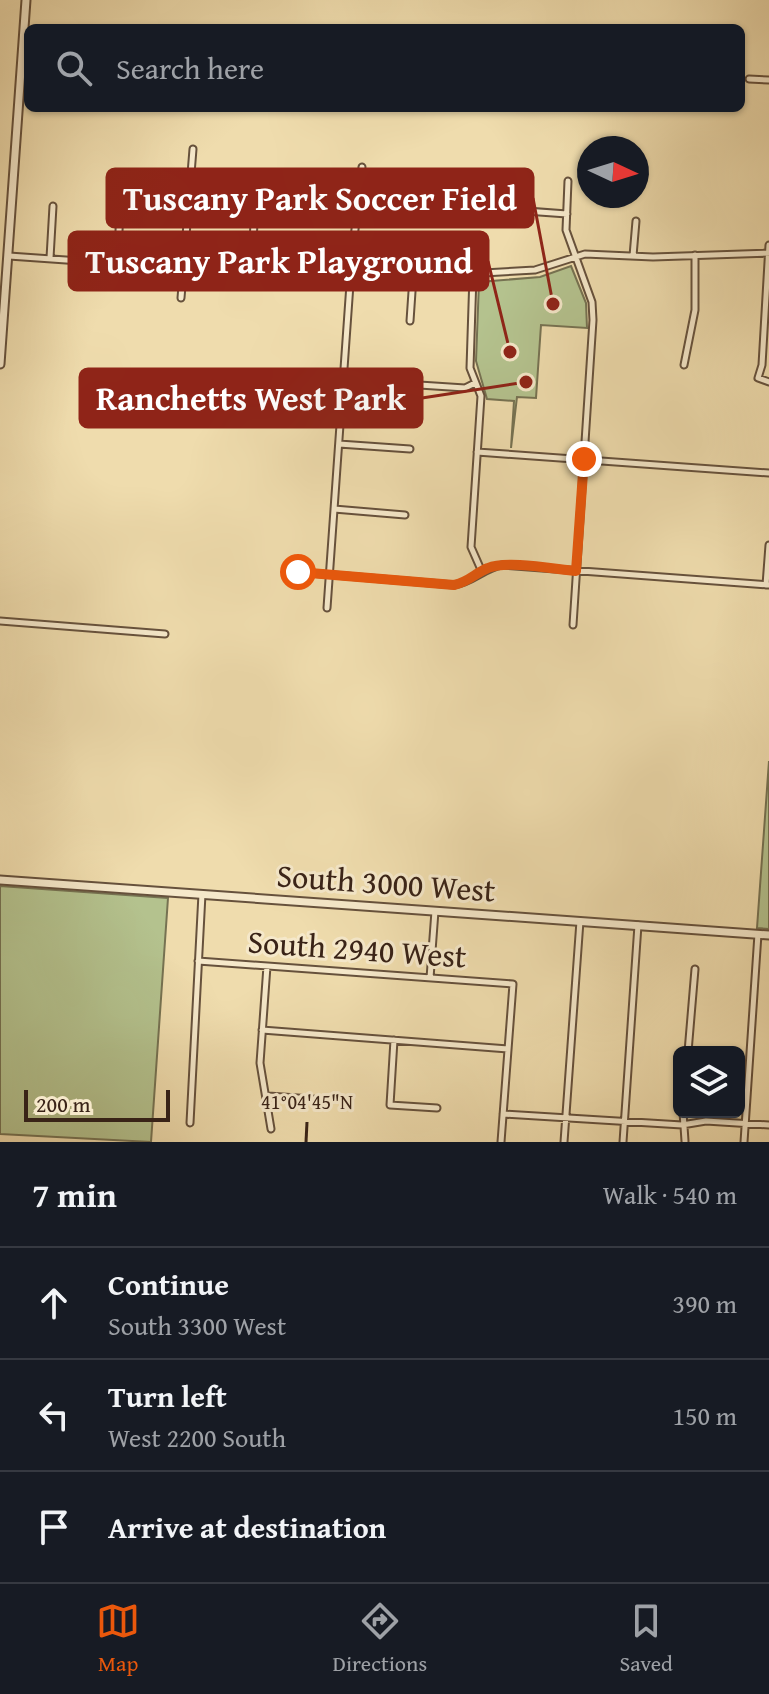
<!DOCTYPE html>
<meta charset="utf-8">
<style>
body{margin:0;font-family:"Gentium Book Plus",serif;background:#242831;color:#f1f3f6}
.controls{position:absolute;right:24px;bottom:24px;display:grid;overflow:hidden;border-radius:12px;box-shadow:0 2px 6px #0004}
.controls button{width:72px;height:72px;display:grid;place-items:center;padding:0;border:0;border-bottom:2px solid #363941;background:#171b24;color:#f1f3f6;font:40px sans-serif}
.compass{position:absolute;left:577px;top:136px;width:72px;height:72px;border-radius:50%;background:#171b24;box-shadow:0 2px 6px #0004;rotate:94deg}
.scale{position:absolute;left:24px;bottom:20px;width:146px;box-sizing:border-box;padding-left:8px;border:4px solid #392317;border-top:0;font-size:22px;line-height:28px;white-space:nowrap;color:#392317;-webkit-text-stroke:6px #f5e8ca;paint-order:stroke}
.stop{position:absolute;width:24px;height:24px;margin:-18px;border:6px solid #ea580c;border-radius:50%;background:#fff}
.stop.end{background:#ea580c;border-color:#fff;box-shadow:0 2px 8px #0008}
.list{margin:0;padding:0;list-style:none}
h2{display:flex;justify-content:space-between;align-items:center;height:104px;margin:0;padding:0 32px;font-size:34px}
h2 small{font-size:26px;font-weight:400;color:#9ea1a6}
.list li{display:grid;grid-template-columns:52px 1fr auto;gap:24px;align-items:center;box-sizing:border-box;height:112px;padding:0 32px;border-top:2px solid #363941}
.list b{display:block;font-size:30px;white-space:nowrap}
.list p{margin:0;font-size:26px;white-space:nowrap;color:#9ea1a6}
.list em{font-size:26px;font-style:normal;color:#9ea1a6}
.icon{flex:none;width:44px;height:44px;fill:none;stroke:currentColor;stroke-width:2;stroke-linecap:round;stroke-linejoin:round}
.map{position:relative;flex:none;width:769px;height:1142px;overflow:hidden}
.search{position:absolute;background:#171b24;box-shadow:0 2px 6px #0004;left:24px;right:24px;top:24px;height:88px;display:flex;align-items:center;gap:20px;box-sizing:border-box;padding:0 28px;border-radius:12px;color:#9ea1a6;font-size:30px}
.sheet{height:440px;background:#171b24}
nav{display:flex;justify-content:space-around;align-items:center;box-sizing:border-box;height:112px;border-top:2px solid #363941;background:#171b24;font-size:22px;color:#9ea1a6}
nav a{display:grid;justify-items:center;gap:4px}
nav .on{color:#ea580c}
.map>svg:first-child{display:block}
</style>
<div class="map">
<svg width="769" height="1142" viewBox="0 0 769 1142">
<rect width="100%" height="100%" fill="#efdcad"/>
<filter id="stains"><feTurbulence type="fractalNoise" baseFrequency=".0025" numOctaves="4"/><feColorMatrix values="0 0 0 0 .2 0 0 0 0 .09 0 0 0 0 .02 0 0 0 .5 -.17"/></filter>
<radialGradient id="worn" r=".72"><stop offset=".6" stop-color="#630" stop-opacity="0"/><stop offset="1" stop-color="#630" stop-opacity=".3"/></radialGradient>
<path fill="#b4c28e" stroke="#767252" stroke-width="2" d="M571 266 586 303 587 328 541 325 536 398 517 397 511 448 514 401 487 399 476 361 479 282 540 277Z
M769 761V929L757 928Z
M0 886 168 898 151 1142 0 1134Z"/>
<g fill="none" stroke-linecap="round" stroke-linejoin="round">
<defs>
<path id="minor" d="M749 79 769 80
M568 181 566 230 592 302 593 320 573 625
M769 245 762 365 758 378 769 382
M9 256 251 273 413 277 535 270 585 254 653 257 769 253
M633 256 636 221
M50 258 53 206
M117 264 122 181
M251 273 256 191 567 214
M473 275 470 368 481 396 471 547 482 572
M181 298 193 149
M410 321 413 277
M684 365 695 310V255
M343 380 465 388 475 383
M339 444 410 449
M477 452 769 473
M334 509 405 515
M298 572 454 585C473 582 484 568 502 565L769 585
M766 585 769 545
M327 608 352 256 362 167
M0 621 165 634
M198 961 513 984 501 1142
M267 966 260 1063 271 1129
M430 978 435 911
M262 1030 508 1049
M394 1040 390 1105 437 1108
M688 1052 695 969
M268 1096 327 1100
M683 1112 685 1141
M503 1114 682 1125 706 1121 769 1125
M190 1123 202 894
M564 1142 580 921
M623 1142 638 925
M744 1142 758 934"/>
<path id="tertiary" d="M0 364 26 0
M0 880 769 935"/>
</defs>
<use href="#minor" stroke="#66513c" stroke-width="9"/>
<use href="#tertiary" stroke="#66513c" stroke-width="11"/>
<use href="#minor" stroke="#f5e8ca" stroke-width="5"/>
<use href="#tertiary" stroke="#f5e8ca" stroke-width="7"/>
</g>
<g fill="none" stroke-linecap="round" stroke-linejoin="round">
<path stroke="#ea580c" stroke-width="10" d="M298 572 454 585C469 582 475 573 488 568 507 560 554 569 576 571L584 459"/>
</g>
<path fill="none" stroke="#392317" stroke-width="3" d="M306 1142 307 1122"/>
<g text-anchor="middle" stroke-width="6" stroke-linejoin="round" paint-order="stroke">
<g font-size="32" fill="#392317" stroke="#f5e8ca">
<text transform="translate(386 883) rotate(4)" y="11">South 3000 West</text>
<text transform="translate(357 949) rotate(4)" y="11">South 2940 West</text>
</g>
</g>
<g font-size="20" text-anchor="middle" fill="#392317" stroke="#f5e8ca" stroke-width="6" stroke-linejoin="round" paint-order="stroke">
<text x="307" y="1109">41°04'45"N</text>
</g>
<path fill="none" stroke="#8f2418" stroke-width="3" d="M553 304L533 198M510 352L488 261M526 382L422 398"/>
<g fill="#8f2418" stroke="#f5e8ca" stroke-width="3">
<circle cx="553" cy="304" r="8"/>
<circle cx="510" cy="352" r="8"/>
<circle cx="526" cy="382" r="8"/>
</g>
<g fill="#8f2418" stroke="#8f2418" stroke-width="3">
<rect x="107" y="169" width="426" height="58" rx="8"/>
<rect x="69" y="232" width="419" height="58" rx="8"/>
<rect x="80" y="369" width="342" height="58" rx="8"/>
</g>
<g font-size="34" text-anchor="middle" font-weight="bold" fill="#fff">
<text x="320" y="210">Tuscany Park Soccer Field</text>
<text x="279" y="273">Tuscany Park Playground</text>
<text x="251" y="410">Ranchetts West Park</text>
</g>
<rect width="100%" height="100%" filter="url(#stains)"/>
<rect width="100%" height="100%" fill="url(#worn)"/>
</svg>
<div class="controls">
<button><svg class="icon" aria-label="layers" viewBox="0 0 24 24"><path d="M12 4l9 5-9 5-9-5zM3 14l9 5 9-5"/></svg></button>
</div>
<svg class="compass" viewBox="-18 -18 36 36"><path d="M0-13l5 13h-10z" fill="#e53935"/><path d="M0 13l5-13h-10z" fill="#9ea1a6"/></svg>
<div class="scale">200 m</div>
<div class="stop" style="left:298px;top:572px"></div>
<div class="stop end" style="left:584px;top:459px"></div>
<div class="search"><svg class="icon" aria-label="search" viewBox="0 0 24 24"><circle cx="10" cy="10" r="6"/><path d="M15 15l6 6"/></svg>Search here</div>
</div>
<section class="sheet">
<h2>7 min<small>Walk · 540 m</small></h2>
<ul class="list">
<li><svg class="icon" aria-label="ahead" viewBox="0 0 24 24"><path d="M12 20V5M6 11l6-6 6 6"/></svg><div><b>Continue</b><p>South 3300 West</p></div><em>390 m</em></li>
<li><svg class="icon" aria-label="left" viewBox="0 0 24 24"><path d="M17 20v-9H6M10 6l-5 5 5 5"/></svg><div><b>Turn left</b><p>West 2200 South</p></div><em>150 m</em></li>
<li><svg class="icon" aria-label="arrive" viewBox="0 0 24 24"><path d="M6 21V4h12l-3 4 3 4H6"/></svg><div><b>Arrive at destination</b></div></li>
</ul>
</section>
<nav>
<a class="on"><svg class="icon" aria-label="map" viewBox="0 0 24 24"><path d="M3 6l6-2 6 2 6-2v14l-6 2-6-2-6 2zM9 4v14M15 6v14"/></svg>Map</a>
<a><svg class="icon" aria-label="directions" viewBox="0 0 24 24"><path d="M12 3l9 9-9 9-9-9zM9 14v-3h6M13 9l2 2-2 2"/></svg>Directions</a>
<a><svg class="icon" aria-label="saved" viewBox="0 0 24 24"><path d="M7 4h10v16l-5-4-5 4z"/></svg>Saved</a>
</nav>
